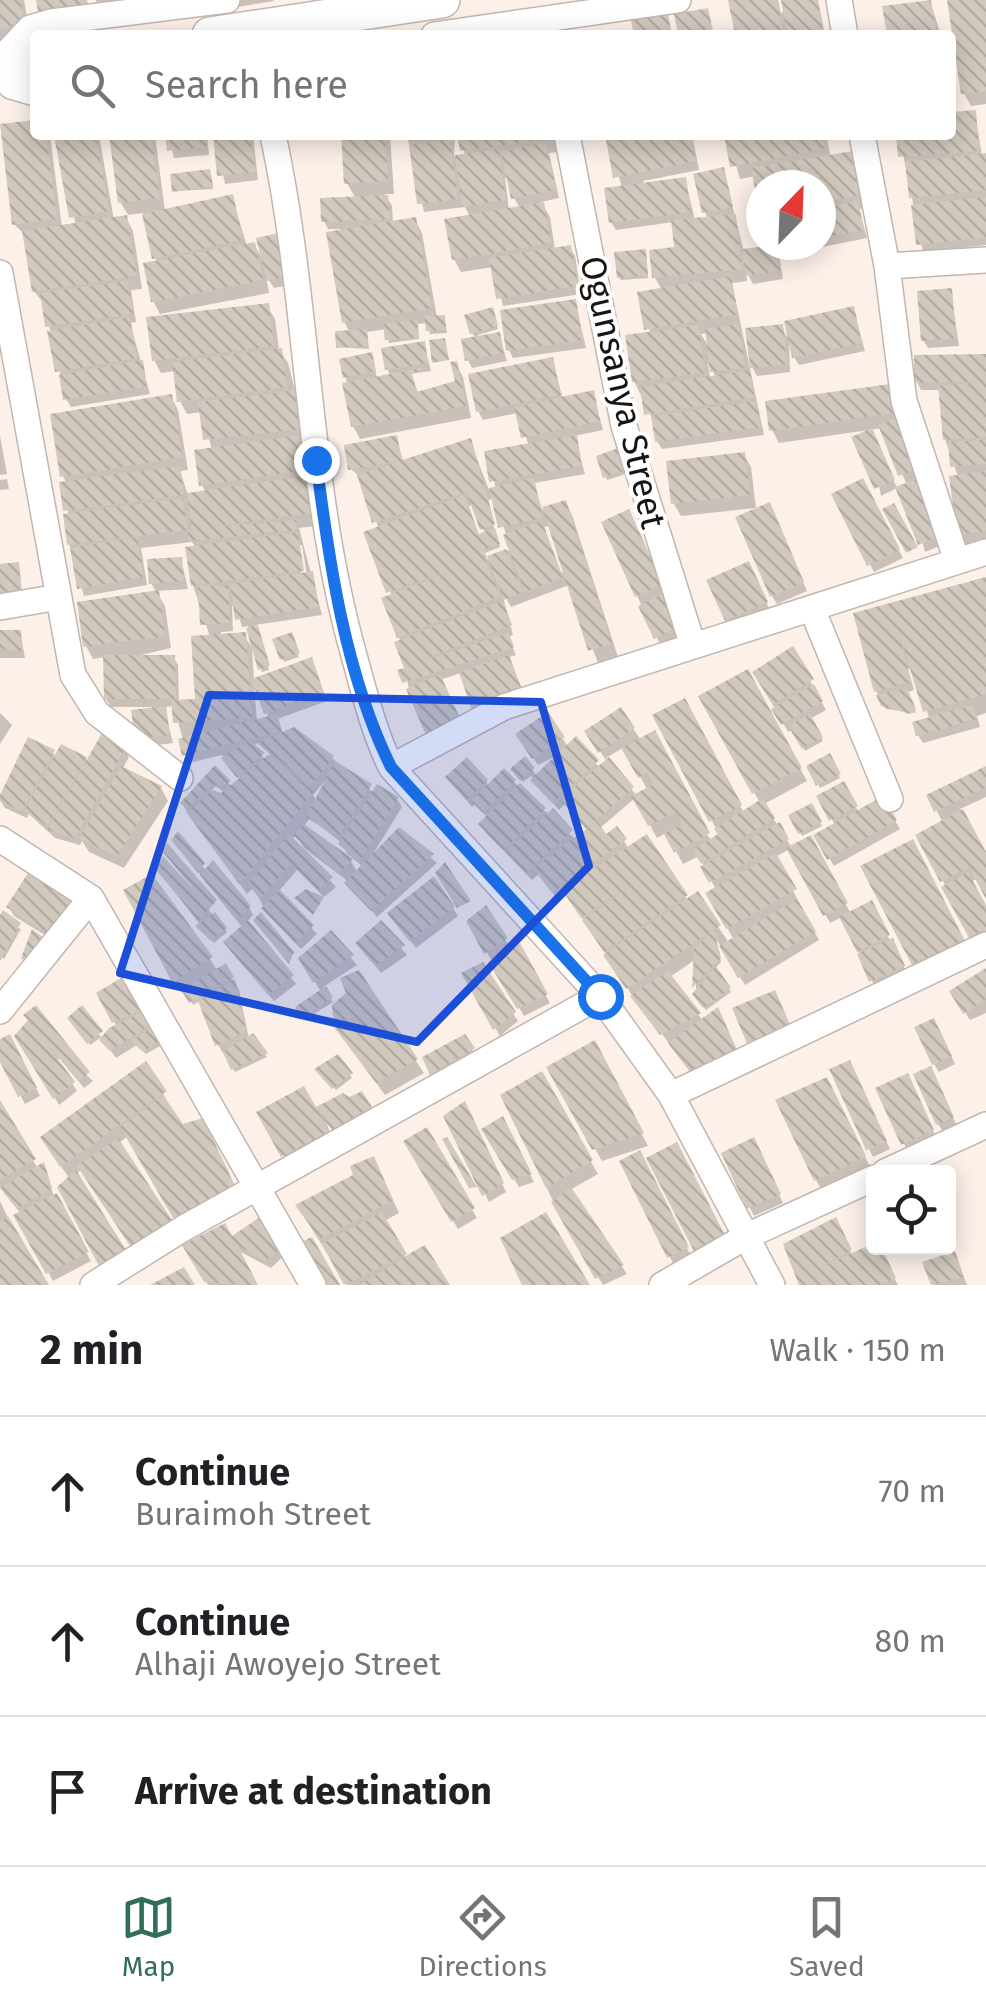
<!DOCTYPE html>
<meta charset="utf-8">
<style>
body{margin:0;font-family:"Fira Sans",sans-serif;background:#f6f6f6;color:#202124}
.controls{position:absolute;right:30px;bottom:30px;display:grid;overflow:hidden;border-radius:10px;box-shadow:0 5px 25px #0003}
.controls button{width:90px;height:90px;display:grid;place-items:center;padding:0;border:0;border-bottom:2px solid #e0e0e0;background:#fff;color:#202124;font:50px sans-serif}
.compass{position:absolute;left:746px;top:170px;width:90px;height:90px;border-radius:50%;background:#fff;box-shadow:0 5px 25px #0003;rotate:23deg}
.stop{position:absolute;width:30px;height:30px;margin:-22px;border:8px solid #1a73e8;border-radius:50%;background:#fff}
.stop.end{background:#1a73e8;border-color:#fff;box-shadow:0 2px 10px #0008}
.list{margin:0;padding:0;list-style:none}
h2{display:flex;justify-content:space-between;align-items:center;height:130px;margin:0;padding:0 40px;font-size:42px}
h2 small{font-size:32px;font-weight:400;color:#757577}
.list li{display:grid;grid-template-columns:65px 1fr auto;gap:30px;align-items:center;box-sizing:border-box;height:150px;padding:0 40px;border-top:2px solid #e0e0e0}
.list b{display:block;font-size:38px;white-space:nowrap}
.list p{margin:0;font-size:32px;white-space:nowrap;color:#757577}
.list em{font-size:32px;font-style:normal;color:#757577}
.icon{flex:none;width:55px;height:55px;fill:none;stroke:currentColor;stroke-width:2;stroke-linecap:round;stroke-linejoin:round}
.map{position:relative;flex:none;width:986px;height:1285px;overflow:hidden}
.search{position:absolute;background:#fff;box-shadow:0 5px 25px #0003;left:30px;right:30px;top:30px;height:110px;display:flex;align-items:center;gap:25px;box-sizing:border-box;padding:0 35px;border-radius:10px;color:#757577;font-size:38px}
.sheet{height:580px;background:#fff}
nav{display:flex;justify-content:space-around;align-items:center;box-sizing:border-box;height:140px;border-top:2px solid #e0e0e0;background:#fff;font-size:28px;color:#757577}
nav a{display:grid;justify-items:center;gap:5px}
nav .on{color:#316e59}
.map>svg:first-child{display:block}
</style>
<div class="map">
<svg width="986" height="1285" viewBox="0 0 986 1285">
<defs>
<pattern id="building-back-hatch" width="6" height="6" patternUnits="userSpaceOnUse" patternTransform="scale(2.5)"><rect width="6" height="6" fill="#d1c9be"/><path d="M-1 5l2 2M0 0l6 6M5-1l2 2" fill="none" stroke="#b3aca2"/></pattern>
</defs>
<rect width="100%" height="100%" fill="#fdf0e9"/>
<path fill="#0003" fill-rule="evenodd" d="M0 0H24L30 37 0 41Z
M96 0H126L128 17 98 13Z
M234 0H273L274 1 238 7Z
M737 0H778L781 14 790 0H818L825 35H738Z
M950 0H986V104L971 106 964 94Z
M930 1 941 35H890Z
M975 112 982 156H986V245L923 252 899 135H951V114Z
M35 122V135H50L62 228 76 226 57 135H99L114 220 126 218 133 231 142 289 131 290 136 322 130 323 150 394 71 407 66 399 44 304 34 291 26 236 14 224Z
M111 135H155L165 211 232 197 247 246 254 244 262 258 296 284 274 288 266 276 269 293 160 314 153 301 157 263 144 213 128 215 121 203Z
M168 135H207L209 155 174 158Z
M215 135H253L258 180 225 184Z
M311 135H334V136L313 139Z
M344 135H390L394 194H385L392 206 393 224 415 220 422 233 437 318 444 317 447 333 430 334 427 323 418 324 419 339 389 343 386 329 367 332 369 349 338 347 350 333 344 322 340 229H328L324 221 356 199 347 183Z
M407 135H455L454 157 465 156 460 135H563L565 151 549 153 559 198 541 202 550 217 555 250 570 248 575 256 581 294 503 306 493 267 461 272 454 259 470 217 465 207 424 212ZM509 177 514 198 520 208 509 210 505 178Z
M597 135H692L699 170 643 181 644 185 685 179 695 220 708 219 705 212 723 170 744 251 774 246 779 254 783 279 753 284 746 271 747 281 732 283 764 435 662 449 657 441 654 422 634 381 662 290 655 278 677 250 674 222 616 230 611 222 622 188 608 139 600 140ZM708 333 710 349 701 334ZM708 363 716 377 710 378Z
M727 135H826L831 158 852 154 867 208 859 209 867 238 808 250 806 245H821V185H761V208L755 176 740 179Z
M211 174 213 189 175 191Z
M646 255 648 278 621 280 619 277Z
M951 291 959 346 928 348 923 340Z
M575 301 586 348 513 358 509 350Z
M267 306 275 319 279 350 288 363 308 441 302 442 324 525 299 528 322 615 255 625 269 670 262 672 248 626 242 627 236 606H232L233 631 221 632V636L244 635 252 648 254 680 315 669 327 701 277 719 283 734 332 758 374 793 397 799 402 807 373 854 399 830 437 863 377 917 345 879 304 848 296 835 292 840 336 887 324 897 297 870 278 892 317 934 301 949 269 916 253 888 247 894 184 807 215 768 232 787 241 780 222 755 189 763 174 706 164 707 173 743 142 747 152 707H111L106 699V657L93 659 86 646 157 593 151 583 181 559 188 589 156 591 165 606 171 648 128 658 173 657 178 665 179 703 198 702 210 637 193 585 196 548 192 542 141 548 147 585 84 596 69 544 67 484 63 476 171 397 178 410 188 470 180 471 188 495 206 493 202 485 212 450 202 412 187 414 180 401 176 371 161 373 154 360ZM297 545H302L308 583 303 584ZM254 684 269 718 257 721ZM257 743 271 755 266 760 253 747ZM324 782 317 801 313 795ZM216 786 225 793 221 796 211 791ZM310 818 342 843 351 861 304 826ZM348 854 363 867 358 873 347 855Z
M853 309 865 351 799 365 794 357Z
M493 313 498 329 478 335 479 339 499 335 507 361 472 368 468 360 476 339 472 333Z
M781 327 789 340 790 372 757 376 752 367Z
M424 344 431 371 410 374 419 394 458 383 456 364 463 377 471 418 360 439 353 426 346 377 373 358 377 379 391 376 387 369Z
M986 356V544L967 547 959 534 958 477 945 439 941 390H921L917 382Z
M552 360 563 399 593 393 603 430 574 436 585 474 534 483 542 510 565 502 572 515 618 657 598 663 569 585 511 607 501 589 513 635 508 637 516 655 409 690 379 529 360 477 351 469 396 438 404 463 470 441 489 490 496 489 487 453 529 446 518 413 483 420 478 411ZM494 498 511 549 487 559 485 553 500 547 486 501ZM474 505 485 534 479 536 469 506ZM550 526 565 571 561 573 543 527Z
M889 387 947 543 925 552 907 485 882 428 870 430 897 488 881 496 869 430 779 443 772 430Z
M0 436 7 474 0 475Z
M744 455 751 467 756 508 681 516 674 504 669 463Z
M599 458 635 471 607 480Z
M7 479 9 489 0 490V480Z
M862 481 903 558 874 572 834 495Z
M628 512 684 635 661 646 637 596Z
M774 514 807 591 777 604 772 596Z
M753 572 770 611 731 628 727 620Z
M986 579V713L977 716 980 727 923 743 918 735 930 720 912 668 908 669 914 690 907 692 916 713 886 709 876 691 856 615Z
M0 632H20L25 658H0Z
M291 635 299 657 284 662 275 641Z
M793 649 826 710 810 719 823 741 805 751 793 729 788 732 755 673Z
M747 673 807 781 764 804 792 848 810 839 851 914 871 904 908 975 876 989 842 917 830 923 790 849 775 857 819 940 745 985 715 937 721 962 715 968 731 992 706 1010 696 998V959L670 977 703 1021 676 1052 635 1000 567 894 558 900 539 874 532 880 486 833 481 825 488 818 475 804 472 807 448 778 486 781 489 787 514 782 576 840 588 831 565 804 559 810 531 776 523 782 515 773 533 770 537 777 562 753 538 765 519 735 548 716 568 747 601 767 607 762 588 732 620 710 711 840 720 836 656 716 684 701 744 813 760 803 702 697ZM624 747 648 791 637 796 606 758ZM635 798 657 838 666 833 683 864 699 856 716 890 708 894 734 940 729 943 697 895 688 901 647 837 629 849 624 841 606 838 599 829Z
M0 713 12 725 0 744Z
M62 748 89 761 124 748 129 757 122 770 161 788 168 801 124 868 89 852 82 841 80 845 55 838 29 814 27 818 5 808 0 800 53 752 56 758Z
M829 756 840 778 820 788 809 767Z
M986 769V797L960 809 986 856V893L978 878 971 882 986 910 946 887 919 836 943 823 929 796Z
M843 784 862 818 882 799 900 829 834 866 816 836 835 825 819 797Z
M811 806 822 826 802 836 791 816Z
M176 844 249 907 253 915 247 922 296 984 274 1001 231 951 243 928Z
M33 870 56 942 14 916 9 907Z
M158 870 208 909 227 932 214 943Z
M152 877 218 971 225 967 239 990 249 1039 252 1037 267 1057 235 1072 218 1045 200 1001 193 1005 185 991 182 993 126 891Z
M453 908 458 916 416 948 395 921Z
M0 920 21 929 4 959 0 956Z
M469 922 505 939 512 951 519 946 550 1003 524 1016Z
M380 923 407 955 381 973 363 951Z
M331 933 357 965 323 987 333 1002 306 1019 298 1008 321 992 301 958Z
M482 965 518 1021 500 1036 464 974Z
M986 971V1013L970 1020 952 992Z
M358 974 424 1073 385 1095 345 1040 349 994Z
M123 979 162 1045 146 1054 137 1045 116 1058 101 1037 90 1045 70 1018 104 1038 117 1027 99 994Z
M30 1021 93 1081 84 1088 60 1058 57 1060 77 1091 59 1105 17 1036Z
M938 1029 955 1064 939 1072 934 1064Z
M9 1037 40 1096 25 1104 0 1057V1042Z
M464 1037 477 1057 437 1081 425 1058Z
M602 1056 648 1146 602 1161 549 1068Z
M337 1057 352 1078 336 1090 319 1072Z
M146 1065 182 1126 242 1203 182 1229 128 1136 119 1143 177 1234 82 1169 70 1179 50 1151Z
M854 1071 890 1149 873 1157 869 1149Z
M541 1074 598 1174 570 1190 627 1274 603 1285 554 1203 503 1096Z
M934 1077 957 1126 943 1132 938 1124Z
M911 1084 937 1139 908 1152 878 1089Z
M834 1093 871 1169 823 1192 816 1180Z
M361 1094 375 1116 339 1137 325 1118 332 1139 288 1163 260 1113 315 1110Z
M0 1105 38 1169 47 1174 54 1197 91 1261 53 1281 17 1216 21 1214 0 1187Z
M469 1113 506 1192 489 1202 485 1194Z
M502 1119 534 1182 519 1187 484 1130Z
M426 1130 477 1218 458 1229 407 1142Z
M758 1149 783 1203 754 1216 750 1208Z
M639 1154 691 1256 674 1265 670 1257Z
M380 1172 399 1213 384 1221 407 1259 447 1285H347L305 1218Z
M0 1201 12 1227 46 1285H0Z
M263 1219 285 1255 271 1268 237 1250 256 1285H208L186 1246 232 1240Z
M835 1221 852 1255 879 1248 898 1285H802Z
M958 1262 967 1285H933L926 1264Z"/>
<path fill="url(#building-back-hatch)" d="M0 0H21L24 24 0 28Z
M36 0H87L88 4 38 12Z
M728 0H777L784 35H735Z
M781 0H818L823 35H787Z
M931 0 937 35H887L882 6Z
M947 0H986V91L961 94Z
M666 4 672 35H634L629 11Z
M708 8 714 35H678L674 14Z
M976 110 979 151 898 157 896 135H951V112Z
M35 120V135H46L57 219 12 225 0 124Z
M54 135H96L109 211 69 218Z
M109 135H151L160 198 118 203Z
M165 135H204L206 147 167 151Z
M213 135H250L255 172 217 176Z
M341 135H385L388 181 344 184Z
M457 135H565V137L460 151Z
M632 135H691L696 161 613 178 606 140Z
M724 135H824L826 148 730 167Z
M450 140 458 199 417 204 409 145Z
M546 142 556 190 511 199 501 152Z
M499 149 506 200 462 207 455 155Z
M853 151 861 195 821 202V185H761L759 211 751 168Z
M986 153V190L909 198 905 162Z
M724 167 733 207 702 213 693 174Z
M210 169 213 186 172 192 170 174Z
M686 177 691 212 609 223 604 188Z
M233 194 243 240 152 259 142 214Z
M388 195 390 219 321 222 320 198Z
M986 197V237L916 245 911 205Z
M858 201 864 230 821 238V208Z
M544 202 551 243 452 260 444 219Z
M736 214 742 269 652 278 649 250 674 247 671 220Z
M127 215 137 276 32 292 22 231Z
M416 217 432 308 342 323 326 232Z
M283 232 293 275 267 281 256 238Z
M255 242 263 280 151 302 143 263Z
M571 245 578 286 496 299 489 258Z
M776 245 780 271 746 276 742 249Z
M646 249 648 276 617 278 614 252Z
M731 276 738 314 644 330 637 292Z
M128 281 133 314 45 327 40 293Z
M952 288 956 338 921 341 917 291Z
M576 299 583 340 506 351 500 310Z
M269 303 274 346 152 361 146 317Z
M854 306 862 343 792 358 784 321Z
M493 307 498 326 470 334 464 315Z
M445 315 446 330 426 331 424 316Z
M130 317 137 358 55 372 47 331Z
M417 320 419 337 385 340 383 324Z
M739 324 745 368 710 372 705 329Z
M783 324 787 364 750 368 745 328Z
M699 325 705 373 632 382 625 335Z
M367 329 368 346 336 348 335 331Z
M500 332 504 353 465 361 461 339Z
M445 338 449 360 432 363 429 340Z
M425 341 428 363 385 370 381 348Z
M282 348 287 387 177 402 172 362Z
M372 352 376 371 343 378 339 359Z
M986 354V437L943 440 938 386 982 382 914 383V355Z
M553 357 561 395 476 412 468 374Z
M143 360 147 386 63 400 59 375Z
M457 361 466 406 351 427 342 383 427 367 412 374 417 392 455 381 450 362Z
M750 370 754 397 644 415 640 387Z
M890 384 895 413 769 431 765 401Z
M298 390 302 429 203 440 198 402Z
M594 390 600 421 521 438 514 407Z
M172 394 182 457 60 477 50 414Z
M757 401 761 427 655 442 651 416Z
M901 416 922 468 898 476 878 425Z
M872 428 895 480 874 489 851 437Z
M301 435 306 470 199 486 194 450Z
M397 435 402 460 471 438 495 524 480 530 467 494 473 490 372 523 357 475 401 461 348 470 344 445Z
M577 435 582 466 489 482 484 451Z
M986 440V464L950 467 948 442Z
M627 445 635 467 603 478 596 456Z
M745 452 750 495 671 504 666 461Z
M180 466 184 495 63 511 59 482Z
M986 471V531L957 535 949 476Z
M313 475 319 512 203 528 296 520 297 530 189 541 188 530H192L187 493Z
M922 477 945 534 918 545 895 487Z
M534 478 543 518 498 528 489 488Z
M863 478 900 549 867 566 831 494Z
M464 495 479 534 495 528 500 544 485 549 484 557 500 596 397 638 381 598 466 565 386 593 363 532Z
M183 498 187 530 67 545 63 514Z
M566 500 612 643 588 651 542 507Z
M770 502 804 582 770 597 735 517Z
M894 503 918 547 906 553 882 509Z
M629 509 663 584 635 597 601 522Z
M542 521 563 577 525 592 503 535Z
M298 532 304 571 191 586 185 547Z
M137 537 144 577 77 589 70 548Z
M506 549 523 592 504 600 487 556Z
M182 557 184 581 149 584 147 559Z
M749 561 768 602 725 621 706 580Z
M19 562 22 592 0 595V564Z
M313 571 319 607 235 620 230 584Z
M986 577V694L923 712 895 619 911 682 874 692 853 613Z
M228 585 230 623 200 625 198 587Z
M159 590 165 636 83 647 77 602Z
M666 593 681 626 654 639 638 606Z
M503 601 512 625 407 666 509 633 514 647 402 683 397 670 404 668 394 642Z
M258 625 270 666 258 670 246 628Z
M0 630H21L22 651 0 649Z
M246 632 252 718 173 723 171 700 195 699 191 636Z
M292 632 300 653 280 660 272 639Z
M793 646 814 679 773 705 752 672Z
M103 655H175L176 699H104Z
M509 655 523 692 472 710 459 673Z
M312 657 324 693 264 714 251 679Z
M748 669 802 768 752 794 698 696Z
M440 674 461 720 426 735 406 689Z
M814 684 823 701 781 725 771 709Z
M907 688 916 709 910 714 881 706 876 695Z
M685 698 742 805 709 822 652 715Z
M973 705 977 719 916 736 912 722Z
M166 706 170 735 135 739 131 710Z
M621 707 635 728 598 753 584 731Z
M548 712 565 737 532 759 515 734Z
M277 714 282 731 182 756 178 739Z
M810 714 823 737 802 749 788 726Z
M294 727 334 756 310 786 258 742Z
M655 730 710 833 674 853 664 834 683 824 676 812 648 826 631 796 654 784 648 772 638 778 621 748Z
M102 733 126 747 75 838 47 830Z
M576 736 599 760 553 804 530 780Z
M28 737 55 750 22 811 0 801V795Z
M249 740 265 753 237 778 221 758Z
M61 744 87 757 48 826 24 811Z
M830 753 841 774 816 786 806 766Z
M269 754 314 792 239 884 186 812 213 790 221 793Z
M525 756 535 768 520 781 510 769Z
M467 757 488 780 466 800 445 777Z
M609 757 634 787 586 829 560 799Z
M335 761 372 784 338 838 306 817Z
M215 765 231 781 219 788 214 784 187 809 180 803Z
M121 766 162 786 117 856 79 839Z
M986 766V787L934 812 926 795Z
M504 768 516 780 483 813 471 801Z
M844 781 858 806 829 821 816 796Z
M520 783 546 808 504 850 478 824Z
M377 784 399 797 359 862 338 844Z
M883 796 897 820 827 860 813 835Z
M763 798 775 818 701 864 693 850 718 834 714 829Z
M812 803 822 822 798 834 788 815Z
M553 808 573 830 526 873 506 851Z
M963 809 986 852V899L969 867 940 882 915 835Z
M597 821 606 834 617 826 627 839 552 893 533 868Z
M780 822 789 839 709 883 700 867Z
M304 824 353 859 338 874 293 835Z
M399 827 434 854 371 911 344 883Z
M178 831 205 863 198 873 171 840Z
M289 834 333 877 318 890 291 863 260 899 248 884Z
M647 834 688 895 604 952 582 920 648 874 581 918 562 890Z
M811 835 848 903 823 916 786 848Z
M913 839 966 943 914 969 860 866Z
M167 843 217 900 199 921 156 870 163 856 198 894 162 851Z
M776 853 797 889 726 929 705 893Z
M213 860 251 906 236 920 200 875Z
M445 862 471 901 457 908 435 873Z
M32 867 78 899 51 936 6 907Z
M968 872 986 905V937L973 945 941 887Z
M152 874 213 957 172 982 123 890Z
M434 876 455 907 409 941 387 913Z
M306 889 324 897 313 915 294 898Z
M280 890 314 925 295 943 261 908Z
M698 891 721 925 626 989 603 955Z
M797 899 816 931 738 978 719 946Z
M872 900 890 935 857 952 839 917Z
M486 905 508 938 484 954 466 921Z
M3 910 21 923 0 961V915Z
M215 912 227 928 211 941 195 926Z
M261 912 294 952 289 964 253 920Z
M248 920 294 975 268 995 223 942Z
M381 920 405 945 375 966 355 943Z
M32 929 49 942 33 968 21 958Z
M331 930 354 955 313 983 298 958Z
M714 930 721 958 692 988 694 948Z
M893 938 905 966 869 982 857 954Z
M520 943 548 994 517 1009 488 962Z
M483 962 516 1012 493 1030 461 973Z
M226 963 234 977 189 1003 181 990Z
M716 966 731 988 703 1008 692 994Z
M986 968V999L963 1014 949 991Z
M359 970 418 1059 376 1083 334 1027 332 1005 346 993 340 978Z
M668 971 701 1013 660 1035 630 996Z
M124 976 143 1009 112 1023 96 993Z
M235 979 246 1031 215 1046 198 1001Z
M326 986 333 997 302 1018 295 1007Z
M775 990 792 1029 749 1048 732 1008Z
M36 1005 90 1072 78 1081 42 1038 75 1082 53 1099 14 1036 28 1020 23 1015Z
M82 1005 103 1031 87 1044 67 1018Z
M718 1007 738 1052 693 1076 668 1043Z
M143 1011 151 1025 110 1051 99 1040 109 1028Z
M934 1018 952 1056 932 1065 914 1027Z
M153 1027 162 1040 143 1052 131 1041Z
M253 1033 268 1053 231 1070 223 1052Z
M10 1034 37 1088 18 1097 0 1062V1039Z
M465 1034 475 1048 430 1075 422 1057Z
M595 1040 644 1133 592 1150 546 1067Z
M338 1054 353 1073 332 1089 314 1069Z
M850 1060 887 1141 866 1150 829 1069Z
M146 1061 167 1091 60 1167 40 1137Z
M931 1066 954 1117 936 1125 913 1074Z
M542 1071 593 1160 546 1188 500 1095Z
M908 1073 934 1130 901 1145 875 1088Z
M827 1077 866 1156 814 1181 775 1100Z
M304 1086 316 1107 343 1093 349 1097 362 1091 372 1107 332 1130 318 1111 329 1131 281 1157 256 1112Z
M163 1095 183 1124 203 1118 237 1190 173 1218 120 1127Z
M0 1100 36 1159 0 1180Z
M465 1101 504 1183 482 1196 443 1116Z
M503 1116 532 1174 512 1180 481 1129Z
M427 1127 475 1208 451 1222 403 1141Z
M447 1137 477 1187 469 1188 442 1139Z
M754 1137 781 1194 747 1209 721 1153Z
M118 1138 172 1220 134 1252 77 1166Z
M677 1142 728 1241 697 1257 646 1158Z
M640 1150 689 1247 667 1258 619 1161Z
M374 1156 393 1200 320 1239 295 1205 353 1175 350 1166Z
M44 1162 52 1188 17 1209 0 1188Z
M76 1170 126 1250 100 1268 57 1187Z
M571 1187 624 1265 595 1279 551 1202Z
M57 1193 89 1252 46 1274 13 1215Z
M382 1212 407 1254 344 1285 322 1244Z
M546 1212 590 1285H522L500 1238Z
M263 1215 283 1246 265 1261 238 1246 258 1285 204 1282 182 1245 225 1223 232 1236Z
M8 1216 49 1285H0V1222Z
M836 1217 852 1250 810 1272 874 1243V1248H882L896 1278 880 1285H799L783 1244Z
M312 1237 340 1285H318L294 1245Z
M425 1245 450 1285H360L412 1252Z
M955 1251 964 1277 931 1285 922 1262Z
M184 1267 195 1285H150Z"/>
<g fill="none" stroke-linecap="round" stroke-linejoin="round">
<defs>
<path id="street" d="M839 0 845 35
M434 35 678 0
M0 60 30 28 51 22 227 0
M0 71 11 86 35 93
M273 135C310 306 306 483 353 652 364 691 373 730 391 767L600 996 671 1095 772 1285
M567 135 624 426 693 646
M862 135 887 266 904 401 957 561
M887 266 986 260
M0 273 73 675 97 713 180 778
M0 607 59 597
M812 609 890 799
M391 767 504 707 986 552
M0 839 91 898 313 1285
M0 1011 91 898
M671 1095 986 945
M885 1172 986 1125
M93 1285 184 1228 600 996
M662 1285 747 1236 874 1178"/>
<path id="secondary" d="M210 35 442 0
M0 65 35 62"/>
</defs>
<use href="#street" stroke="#c2b6af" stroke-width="28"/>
<use href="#secondary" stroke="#c2b6af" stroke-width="38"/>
<use href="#street" stroke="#fff" stroke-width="25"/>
<use href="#secondary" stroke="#fff" stroke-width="35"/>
</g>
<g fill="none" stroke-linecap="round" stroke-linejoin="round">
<path stroke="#1a73e8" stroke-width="12" d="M316 460C329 562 345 674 391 767L600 996"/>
</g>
<path fill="#1d4ed8" fill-opacity="0.2" stroke="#1d4ed8" stroke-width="8" stroke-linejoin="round" d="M209 695 541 702 589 866 417 1042 120 973Z"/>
<g text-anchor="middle" stroke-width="8" stroke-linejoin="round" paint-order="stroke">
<g font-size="35" fill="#191513" stroke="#fff">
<text transform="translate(623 392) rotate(77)" y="12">Ogunsanya Street</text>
</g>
</g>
</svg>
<div class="controls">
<button><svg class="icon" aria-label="locate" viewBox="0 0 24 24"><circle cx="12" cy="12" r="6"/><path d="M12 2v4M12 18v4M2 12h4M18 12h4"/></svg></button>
</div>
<svg class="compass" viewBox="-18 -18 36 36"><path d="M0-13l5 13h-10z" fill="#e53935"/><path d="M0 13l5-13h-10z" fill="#757577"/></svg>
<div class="stop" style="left:600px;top:996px"></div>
<div class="stop end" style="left:316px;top:460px"></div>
<div class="search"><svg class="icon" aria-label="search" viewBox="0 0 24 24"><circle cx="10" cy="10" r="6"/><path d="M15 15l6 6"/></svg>Search here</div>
</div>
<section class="sheet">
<h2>2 min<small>Walk · 150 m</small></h2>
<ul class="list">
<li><svg class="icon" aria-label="ahead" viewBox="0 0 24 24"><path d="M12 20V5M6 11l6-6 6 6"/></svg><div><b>Continue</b><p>Buraimoh Street</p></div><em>70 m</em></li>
<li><svg class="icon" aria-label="ahead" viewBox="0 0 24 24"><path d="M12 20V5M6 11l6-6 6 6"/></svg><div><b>Continue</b><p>Alhaji Awoyejo Street</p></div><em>80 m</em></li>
<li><svg class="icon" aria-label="arrive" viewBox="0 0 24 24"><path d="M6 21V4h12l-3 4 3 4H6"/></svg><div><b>Arrive at destination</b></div></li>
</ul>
</section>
<nav>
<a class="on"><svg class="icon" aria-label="map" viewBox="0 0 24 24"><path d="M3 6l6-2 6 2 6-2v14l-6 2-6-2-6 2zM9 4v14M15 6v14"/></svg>Map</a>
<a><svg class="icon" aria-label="directions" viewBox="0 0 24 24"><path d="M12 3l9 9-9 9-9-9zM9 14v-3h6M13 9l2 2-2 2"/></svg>Directions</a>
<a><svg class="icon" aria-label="saved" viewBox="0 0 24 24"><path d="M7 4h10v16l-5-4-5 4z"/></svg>Saved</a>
</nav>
